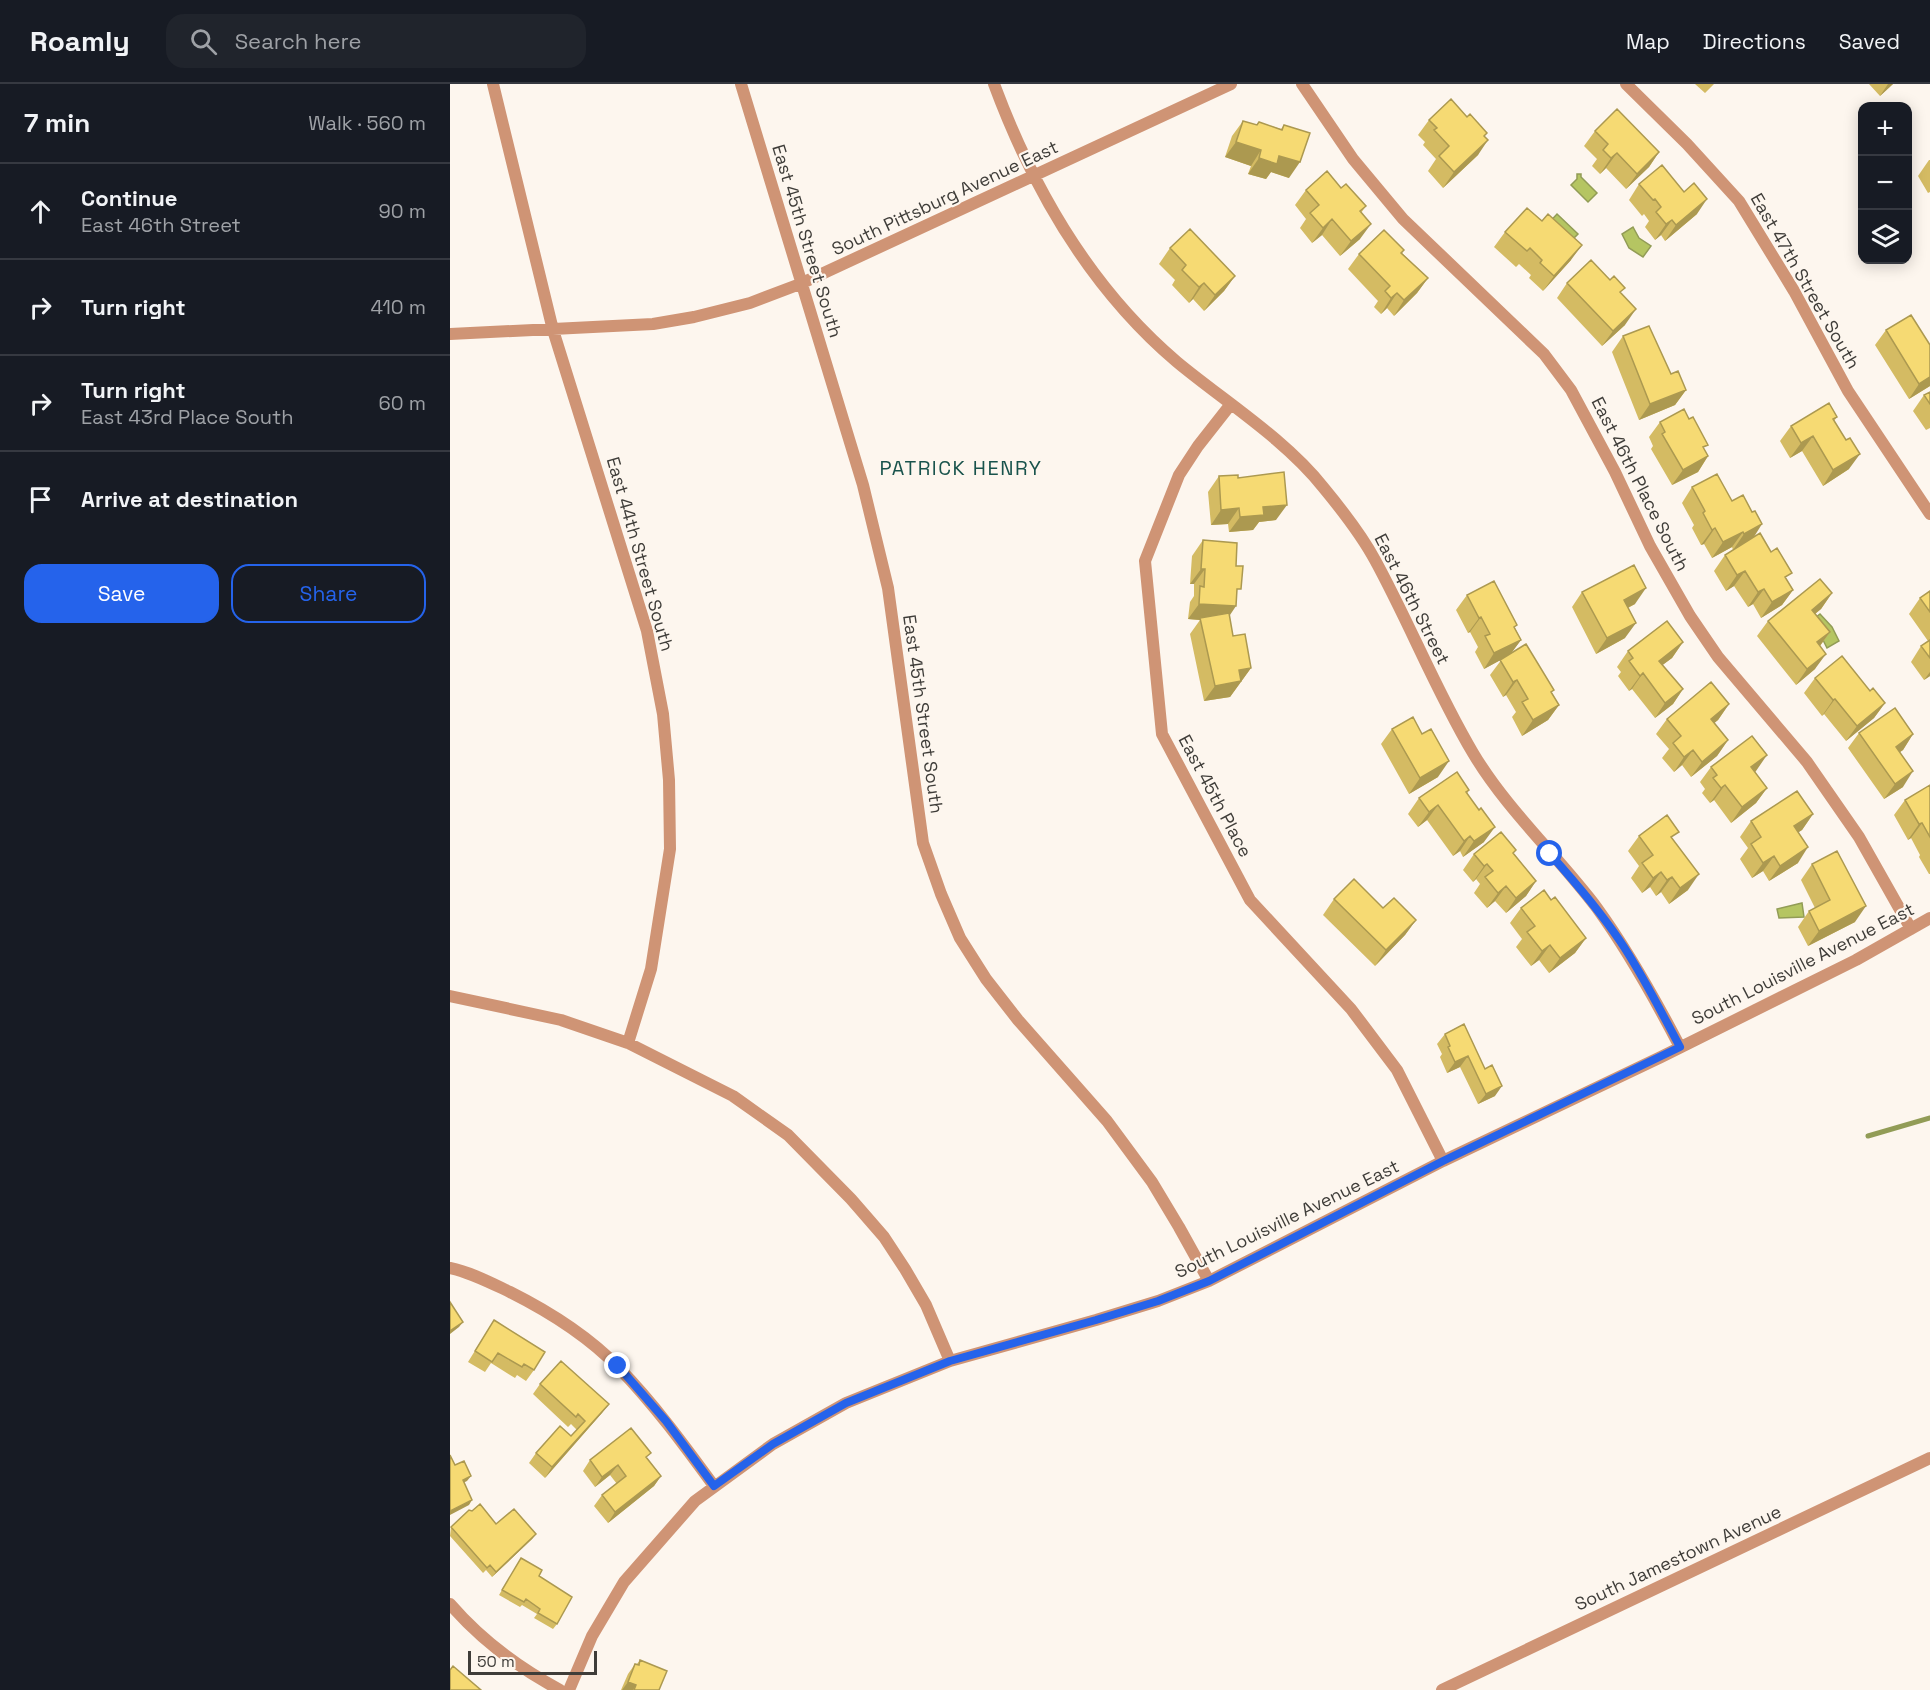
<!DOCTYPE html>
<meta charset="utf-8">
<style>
body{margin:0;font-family:"Space Grotesk",sans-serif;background:#20242c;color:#f1f3f6}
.controls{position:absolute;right:18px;top:18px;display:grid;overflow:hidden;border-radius:12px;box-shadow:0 3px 15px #0003}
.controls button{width:54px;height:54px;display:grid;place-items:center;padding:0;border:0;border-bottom:2px solid #363941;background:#171b24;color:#f1f3f6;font:30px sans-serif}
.scale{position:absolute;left:18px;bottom:15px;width:129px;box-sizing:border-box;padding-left:6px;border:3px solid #3f3d39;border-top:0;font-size:16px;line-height:21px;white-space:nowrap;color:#3f3d39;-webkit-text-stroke:4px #fdf6ee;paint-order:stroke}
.stop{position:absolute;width:18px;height:18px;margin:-14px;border:4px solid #2563eb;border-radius:50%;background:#fff}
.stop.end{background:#2563eb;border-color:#fff;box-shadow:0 2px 6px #0008}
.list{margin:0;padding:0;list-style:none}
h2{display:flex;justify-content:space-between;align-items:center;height:78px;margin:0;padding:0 24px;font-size:26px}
h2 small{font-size:20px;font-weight:400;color:#9ea1a6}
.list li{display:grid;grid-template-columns:39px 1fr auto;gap:18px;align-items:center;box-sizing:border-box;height:96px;padding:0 24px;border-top:2px solid #363941}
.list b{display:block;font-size:22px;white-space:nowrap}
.list p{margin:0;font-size:20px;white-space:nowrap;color:#9ea1a6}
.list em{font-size:20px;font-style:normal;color:#9ea1a6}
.actions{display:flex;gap:12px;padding:18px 24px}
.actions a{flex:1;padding:14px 0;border:2px solid #2563eb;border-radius:18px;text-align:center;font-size:21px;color:#2563eb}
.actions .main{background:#2563eb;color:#fff}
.icon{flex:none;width:33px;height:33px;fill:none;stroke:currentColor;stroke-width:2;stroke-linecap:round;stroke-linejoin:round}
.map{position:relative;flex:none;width:1480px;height:1606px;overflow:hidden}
header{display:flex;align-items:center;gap:36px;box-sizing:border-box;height:84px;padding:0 30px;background:#171b24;border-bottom:2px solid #363941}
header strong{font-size:28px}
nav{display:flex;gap:33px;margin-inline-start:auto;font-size:21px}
.search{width:420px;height:54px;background:#20242c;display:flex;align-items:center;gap:15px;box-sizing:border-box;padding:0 21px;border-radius:18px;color:#9ea1a6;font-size:22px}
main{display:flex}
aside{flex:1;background:#171b24}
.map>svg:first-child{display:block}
</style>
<header>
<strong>Roamly</strong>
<div class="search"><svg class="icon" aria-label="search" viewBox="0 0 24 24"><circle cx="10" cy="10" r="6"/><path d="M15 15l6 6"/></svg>Search here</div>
<nav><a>Map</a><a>Directions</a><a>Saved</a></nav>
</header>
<main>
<aside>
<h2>7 min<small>Walk · 560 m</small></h2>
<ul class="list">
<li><svg class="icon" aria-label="ahead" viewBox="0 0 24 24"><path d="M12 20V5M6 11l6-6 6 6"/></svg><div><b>Continue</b><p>East 46th Street</p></div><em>90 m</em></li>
<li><svg class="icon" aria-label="right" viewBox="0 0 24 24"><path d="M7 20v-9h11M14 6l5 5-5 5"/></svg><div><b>Turn right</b></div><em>410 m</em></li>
<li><svg class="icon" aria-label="right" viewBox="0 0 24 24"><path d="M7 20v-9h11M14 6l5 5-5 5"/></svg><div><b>Turn right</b><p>East 43rd Place South</p></div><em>60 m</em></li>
<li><svg class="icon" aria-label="arrive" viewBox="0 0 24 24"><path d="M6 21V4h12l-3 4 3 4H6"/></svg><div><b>Arrive at destination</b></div></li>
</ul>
<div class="actions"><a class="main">Save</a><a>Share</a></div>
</aside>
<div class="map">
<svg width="1480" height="1606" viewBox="0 0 1480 1606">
<rect width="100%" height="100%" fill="#fdf6ee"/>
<path fill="#b5c562" stroke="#929c56" stroke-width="1.5" d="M1127 90H1131V93L1147 109 1138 118 1121 101 1127 95Z
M1107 130 1128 150 1119 159 1096 142Z
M1183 143 1189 154 1201 162 1193 173 1179 164 1172 150Z
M1370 530 1382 543 1389 557 1377 564 1370 550 1360 538Z
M1352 819 1354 833 1329 834 1327 825Z"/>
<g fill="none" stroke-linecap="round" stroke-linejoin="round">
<path stroke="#929c56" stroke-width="5" d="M1418 1052 1480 1034"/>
<path stroke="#cf9475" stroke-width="12" d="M43 0 103 246 197 547 213 630 219 696 220 765 201 885 178 959
M291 0 413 401 438 504 473 759 491 810 510 854 536 895 568 936 657 1037 702 1098 729 1143 759 1197
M544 0C583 105 641 205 727 278 774 317 835 355 873 403 892 426 911 450 925 476 960 540 986 607 1023 669 1057 726 1107 771 1147 824 1179 868 1205 915 1230 963
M852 0 903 75 953 135 1094 270 1121 306 1165 388 1200 462 1240 532 1268 573 1357 678 1409 753 1461 845
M1176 0 1237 60 1289 117 1344 207 1398 307 1480 430
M0 250 203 240 244 233 300 219 350 200 781 0
M781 320 748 362 729 391 695 477 712 650 800 816 901 925 947 986 993 1077
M0 912 111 936 178 959 283 1012 338 1051 401 1115 434 1153 455 1185 476 1221 500 1277
M0 1184C20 1188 41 1199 60 1208 98 1227 139 1253 169 1284 204 1320 234 1361 264 1402
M0 1520C32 1557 67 1583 110 1606
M119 1606 142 1552 174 1498 245 1417 323 1360 396 1319 500 1277 646 1236 708 1217 759 1197 993 1077 1211 973 1406 876 1480 834
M992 1606 1480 1374"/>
</g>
<path fill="#d4bb63" d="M1245 0H1264L1255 9Z
M1419 0H1443L1430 12Z
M979 36 1035 52 1028 71 993 104 978 87 986 75 973 61 975 58 968 51Z
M793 37 806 41 809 38 831 45 834 41 839 94 821 88 816 95 798 90 801 82 775 73 782 52Z
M1145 47 1209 68 1199 83 1176 105 1156 84 1150 90 1142 82 1147 75 1134 62Z
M1479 76H1480V108L1478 109 1468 92Z
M1189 100 1247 130 1215 157 1211 151 1205 156 1195 143 1199 137 1194 130 1192 132 1179 116Z
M891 104 916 122 911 129 910 155 890 172 872 151 862 159 850 144 856 135 845 121 856 106Z
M1055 148 1121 176 1093 207 1079 194 1081 191 1069 180 1066 183 1044 163Z
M720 164 785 192 774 207 754 227 743 215 739 219 722 201 725 196 709 180Z
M954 166 952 169 978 194 967 209 944 232 937 224 931 230 924 223 928 217 898 185 909 170Z
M1160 196 1171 209 1175 241 1152 262 1107 214 1117 199Z
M1436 246 1480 261V302L1459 315 1425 261Z
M1173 252 1221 290 1236 306 1225 321 1189 336 1162 268Z
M1480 308V344L1476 346 1463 327 1474 311Z
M1387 333 1384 337 1399 385 1373 402 1352 367 1340 374 1330 357 1341 342Z
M1210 338 1254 365 1258 372 1248 388 1222 401 1201 365 1203 362 1199 353Z
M769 392 788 394 826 436 809 438 803 446 779 448 778 440 761 441 758 408Z
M1242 403 1303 454 1337 496 1343 506 1332 521 1311 534 1303 520 1298 523 1284 502 1276 507 1264 487 1275 471 1283 466 1282 463 1262 474 1254 460 1251 461 1242 444 1244 441 1232 419Z
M753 456 786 482 787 511 779 532 783 552 801 584 780 613 754 617 740 550 750 536 738 535 740 518 744 512V500H740L742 472Z
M1480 507V592L1474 596 1461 578 1471 562 1478 557 1459 530 1470 514Z
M1132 508 1185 520 1178 524 1175 554 1146 570 1122 523Z
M1382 509 1371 525 1365 530 1380 548 1370 562 1365 585 1346 601 1307 552 1318 537Z
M1017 511 1065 544 1071 556 1060 570 1102 609 1109 621 1098 636 1072 652 1062 633 1066 628 1056 611 1053 613 1040 591 1052 575 1034 585 1025 568 1028 563 1020 548 1018 549 1006 526Z
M1233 558 1222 574 1212 581 1233 605 1223 620 1205 634 1182 605 1179 607 1168 592 1171 588 1167 583 1178 567Z
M1365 594 1420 607 1435 619 1424 634 1396 657 1374 630 1372 632 1354 609Z
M1279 620 1268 636 1264 639 1278 656 1267 672 1241 693 1232 681 1224 688 1212 674 1219 665 1206 650 1217 635Z
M942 645 972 650 988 693 959 710 931 660Z
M1409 649 1463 650 1453 666 1450 668 1453 703 1434 715 1398 664Z
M1261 683 1306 687 1305 688 1317 704 1306 719 1281 739 1264 716 1260 719 1252 709 1255 705 1250 698Z
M1480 701V790H1479L1469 773 1470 771 1461 754 1458 756 1444 731 1455 716Z
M1019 706 1017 710 1034 758 1013 773 1010 767 1003 772 977 736 968 743 958 730 969 714Z
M1363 730 1352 746 1348 748V779L1319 797 1313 787 1302 794 1290 775 1298 764 1290 753 1301 737Z
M1189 752 1223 756 1238 806 1219 820 1211 808 1206 812 1200 803 1192 809 1181 794 1189 782 1178 767Z
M1024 770H1064L1086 797 1076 812 1056 829 1045 817 1037 824 1024 809 1030 800 1026 795 1023 798 1013 786Z
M1362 780 1405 838 1358 862 1348 843 1359 827 1365 824 1351 796Z
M884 815 933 824 966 836 955 851 925 882 873 831Z
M1101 816 1136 854 1125 869 1099 889 1089 876 1081 882 1066 863 1072 855 1060 839 1071 824Z
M1014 940 1045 1012 1028 1020 1010 983 997 989 990 973 992 970 987 960 995 950Z
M44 1236 84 1286 76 1297 67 1291 65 1294 41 1279 35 1288 18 1278Z
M90 1300 159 1320 151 1330 95 1394 79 1379 86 1369 121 1352 127 1346 121 1340 118 1343 83 1310Z
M197 1374 211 1392 204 1402 158 1439 144 1422 152 1411 167 1400 160 1391 145 1403 133 1387 140 1376Z
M1 1443 86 1450 82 1455 42 1493 36 1486 33 1489 0 1452Z
M71 1474 89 1492 107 1540 103 1545 84 1534 87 1530 72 1521 70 1523 49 1511Z
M190 1576 209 1606H171L178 1590 185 1580H187Z"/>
<path fill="#ac9950" d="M1438 0H1443L1430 12Z
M1038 56 1028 71 993 104 1004 88Z
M786 58 811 66 801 82 775 73Z
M1209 68 1199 83 1176 105 1187 90Z
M1167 69 1156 84 1150 90 1161 74Z
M829 72 850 78 839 94 821 88 816 95 798 90 809 74Z
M1257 115 1247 130 1215 157 1226 141Z
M882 135 872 151 862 159 873 144Z
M1222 136 1211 151 1205 156 1216 140Z
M921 140 910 155 890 172 901 157Z
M1132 161 1121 176 1093 207 1104 192Z
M785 192 774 207 754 227 765 211Z
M978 194 967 209 944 232 954 216Z
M754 199 743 215 739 219 749 203Z
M947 209 937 224 931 230 941 214Z
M1186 225 1175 241 1152 262 1163 247Z
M1480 293V302L1459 315 1469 300Z
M1236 306 1225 321 1189 336 1200 320Z
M1363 352 1352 367 1340 374 1351 359Z
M1410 370 1399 385 1373 402 1383 386Z
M1258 372 1248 388 1222 401 1233 386Z
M837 421 826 436 809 438 803 446 779 448 790 433 813 423Z
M789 424 778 440 761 441 771 426Z
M1312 440 1302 456 1283 466 1294 450Z
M1265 444 1254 460 1251 461 1262 446Z
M1293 448 1282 463 1262 474 1273 458Z
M751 485H755L744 500H740Z
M1295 487 1284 502 1276 507 1287 491Z
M1196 504 1185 520 1163 531 1174 516Z
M1314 505 1303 520 1298 523 1308 508Z
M1343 506 1332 521 1311 534 1322 518Z
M1382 509 1371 525 1351 541 1362 526Z
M749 520 786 522 776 537 750 534V536L738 535Z
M1031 533 1020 548 1018 549 1029 534Z
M1186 539 1175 554 1146 570 1157 554Z
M1380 548 1369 563 1367 558Z
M1071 556 1060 571 1034 585 1044 569Z
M1233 558 1222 574 1198 592 1209 577Z
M1376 570 1365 585 1346 601 1357 585Z
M801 584 780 613 754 617 765 602 789 586Z
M1480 588V592L1474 596Z
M1193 589 1182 605 1179 607 1190 592Z
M1067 596 1056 611 1053 613 1063 598Z
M1233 605 1223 620 1205 634 1215 619Z
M1385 615 1374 630 1372 632 1383 616Z
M1435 619 1424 634 1396 657 1407 642Z
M1279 620 1268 636 1250 651 1261 635Z
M1109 621 1098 636 1072 652 1083 636Z
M1463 650 1453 666 1435 678 1446 663Z
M1278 656 1267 672 1241 693 1252 678Z
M1243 666 1232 681 1224 688 1234 673Z
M1317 671 1306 687 1291 699 1301 683Z
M999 677 988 693 959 710 970 694Z
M1463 687 1453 703 1434 715 1445 700Z
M1275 701 1264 716 1260 719 1271 704Z
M1317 704 1306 719 1281 739 1292 723Z
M988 721 977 736 968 743 979 728Z
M1363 730 1352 746 1334 758 1344 742Z
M1472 739 1461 754 1458 756 1469 740Z
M1045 743 1034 758 1013 773 1024 757Z
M1020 752 1010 767 1003 772 1014 757Z
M1358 763 1348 779 1319 797 1330 782Z
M1324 772 1313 787 1302 794 1313 779Z
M1037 780 1026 795 1023 798 1034 782Z
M1211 788 1200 803 1192 809 1203 794Z
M1249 790 1238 806 1219 820 1230 804Z
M1222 793 1211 808 1206 812 1217 796Z
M1086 797 1076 812 1056 829 1066 814Z
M1056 802 1045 817 1037 824 1048 809Z
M1416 822 1405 838 1358 862 1369 847Z
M966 836 955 851 925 882 936 866Z
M1136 854 1125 869 1099 889 1110 874Z
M1100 861 1089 876 1081 882 1092 867Z
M1018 972 1010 983 997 989 1005 978Z
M1052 1002 1045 1012 1028 1020 1036 1010Z
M13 1238 9 1243 0 1250V1247Z
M159 1320 151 1330 95 1394 102 1383Z
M168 1381 160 1391 145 1403 152 1393Z
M21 1392 17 1397 9 1401 13 1396Z
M211 1392 204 1402 158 1439 165 1428Z
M22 1416 19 1421 0 1431V1427Z
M86 1450 82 1455 42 1493 46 1488Z
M178 1598 186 1601 183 1606H172Z"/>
<path fill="#f6da73" stroke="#ac9950" stroke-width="1.5" d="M1001 15 1017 33 1020 30 1037 49 1034 52 1038 56 1004 88 989 72 999 62 984 46 987 44 979 36Z
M1167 25 1209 68 1187 90 1167 69 1161 74 1153 66 1158 60 1145 47Z
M793 37 807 41 809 38 832 46 834 41 860 49 850 78 829 72 827 80 809 74 811 66 786 58Z
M1212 81 1234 108 1244 99 1257 115 1226 141 1222 136 1216 140 1206 128 1211 123 1205 115 1203 116 1189 100Z
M877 87 891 104 896 100 916 122 910 127 921 140 901 157 882 135 873 144 860 129 869 121 856 106Z
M1077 124 1092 137 1098 130 1132 161 1104 192 1090 179 1092 176 1080 164 1077 167 1055 148Z
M740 145 785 192 765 211 754 199 749 203 732 186 736 181 720 164Z
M934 146 954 166 951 169 978 194 954 216 947 209 941 214 935 207 940 202 909 170Z
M1141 176 1160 196 1164 192 1175 204 1170 208 1186 225 1163 247 1117 199Z
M1461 231 1480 261V293L1469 300 1436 246Z
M1199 242 1221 290 1228 287 1236 306 1200 320 1173 252Z
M1480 308V320L1474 311Z
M1379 319 1387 333 1383 335 1396 356 1400 354 1410 370 1383 386 1363 352 1351 359 1341 342Z
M1234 325 1239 335 1243 333 1258 361 1253 363 1258 372 1233 386 1212 350 1215 348 1210 338Z
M834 388 837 421 813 423 814 431 790 433 789 424 771 426 769 392 788 391V394Z
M1267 390 1282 417 1293 411 1302 428 1305 427 1312 440 1294 450 1293 448 1273 458 1265 444 1262 446 1253 429 1255 427 1242 403Z
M1310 449 1321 468 1327 464 1342 489 1335 493 1343 506 1322 518 1314 505 1308 508 1295 487 1287 491 1275 471Z
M753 456 787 459 786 482H793L791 505H787L786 522 749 520 750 502 754 503 755 485H751Z
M1184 481 1196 504 1174 516 1186 539 1157 554 1132 508Z
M1370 495 1382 509 1362 526 1380 548 1367 558 1376 570 1357 585 1318 537Z
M1044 497 1067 541 1064 543 1071 556 1044 569 1035 552 1040 550 1031 533 1029 534 1017 511Z
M1480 507V528L1470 514Z
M779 529 783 552 795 550 801 584 789 586 791 597 765 602 750 534Z
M1217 537 1233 558 1209 577 1233 605 1215 619 1193 589 1190 592 1179 577 1183 574 1178 567Z
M1480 556V574L1471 562Z
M1076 560 1104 606 1101 608 1109 621 1083 636 1072 618 1078 615 1067 596 1063 598 1050 576Z
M1392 572 1420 607 1423 604 1435 619 1407 642 1385 615 1383 616 1365 594Z
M1261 598 1279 620 1261 635 1278 656 1252 678 1243 666 1234 673 1223 659 1231 652 1217 635Z
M1445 624 1463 650 1446 663 1463 687 1445 700 1409 649Z
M963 633 972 650 981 645 999 677 970 694 942 645Z
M1302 652 1317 671 1301 683 1317 704 1292 723 1275 701 1271 704 1263 694 1267 691 1261 683Z
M1007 688 1019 706 1016 708 1029 726 1031 724 1045 743 1024 757 1020 752 1014 757 988 721 979 728 969 714Z
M1480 701V753L1472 739 1469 740 1455 716Z
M1347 707 1363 730 1344 742 1358 763 1330 782 1324 772 1313 779 1301 760 1311 753 1301 737Z
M1217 731 1229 748 1221 753 1249 790 1230 804 1222 793 1217 796 1211 788 1203 794 1192 779 1203 771 1189 752Z
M1051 748 1066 766 1063 769 1086 797 1066 814 1056 802 1048 809 1035 793 1043 787 1037 780 1034 782 1024 770Z
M1387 767 1416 822 1369 847 1359 827 1380 816 1362 780Z
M904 795 933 824 944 814 966 836 936 866 884 815Z
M1094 806 1101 816 1105 813 1136 854 1110 874 1100 861 1092 867 1077 848 1085 842 1071 824Z
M1014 940 1035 985 1042 981 1052 1002 1036 1010 1018 972 1005 978 998 963 1000 962 995 950Z
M0 1218 13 1238 0 1247Z
M44 1236 95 1268 84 1286 74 1280 72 1283 48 1269 42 1278 25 1267Z
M111 1277 159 1320 102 1383 86 1369 110 1342 121 1352 135 1337 128 1330 126 1333 90 1300Z
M181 1344 201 1369 196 1373 211 1392 165 1428 152 1411 176 1392 168 1381 152 1393 140 1376Z
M0 1371 5 1381 14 1377 21 1392 13 1396 22 1416 0 1427Z
M30 1420 46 1440 64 1425 86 1450 46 1488 40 1481 37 1484 1 1443 19 1426 22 1427Z
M71 1474 92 1486 89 1492 122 1513 107 1540 88 1529 90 1525 76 1515 74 1518 52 1506Z
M190 1576 217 1587 209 1606H184L186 1601 178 1598 185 1580 189 1581Z
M3 1582 31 1606H0V1586Z"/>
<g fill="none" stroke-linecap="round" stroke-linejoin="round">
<path stroke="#2563eb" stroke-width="8" d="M168 1282 216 1337 264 1402 323 1360 396 1319 500 1277 646 1236 708 1217 759 1197 993 1077 1230 963C1211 928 1193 891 1170 857 1149 826 1125 798 1100 770"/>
</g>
<g text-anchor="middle" stroke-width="4.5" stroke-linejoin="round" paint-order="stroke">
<g font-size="18" fill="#3f3d39" stroke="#fdf6ee">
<text transform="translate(495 114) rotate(-25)" y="6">South Pittsburg Avenue East</text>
<text transform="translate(357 157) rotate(73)" y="6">East 45th Street South</text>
<text transform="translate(1355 197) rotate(60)" y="6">East 47th Street South</text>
<text transform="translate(1190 400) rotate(63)" y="6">East 46th Place South</text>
<text transform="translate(190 470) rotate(74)" y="6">East 44th Street South</text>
<text transform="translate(962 515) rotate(63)" y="6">East 46th Street</text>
<text transform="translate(473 630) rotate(82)" y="6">East 45th Street South</text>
<text transform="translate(765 712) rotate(62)" y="6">East 45th Place</text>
<text transform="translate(1353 880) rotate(-27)" y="6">South Louisville Avenue East</text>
<text transform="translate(837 1135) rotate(-26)" y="6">South Louisville Avenue East</text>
<text transform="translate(1228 1474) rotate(-25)" y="6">South Jamestown Avenue</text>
</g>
<g font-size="20" letter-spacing="1.5" fill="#19534c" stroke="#fdf6ee">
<text x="511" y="391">PATRICK HENRY</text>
</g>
</g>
</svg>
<div class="controls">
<button>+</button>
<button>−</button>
<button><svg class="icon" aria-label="layers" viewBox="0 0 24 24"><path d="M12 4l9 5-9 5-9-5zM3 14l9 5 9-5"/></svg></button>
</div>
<div class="scale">50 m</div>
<div class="stop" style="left:1100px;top:770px"></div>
<div class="stop end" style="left:168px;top:1282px"></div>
</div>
</main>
